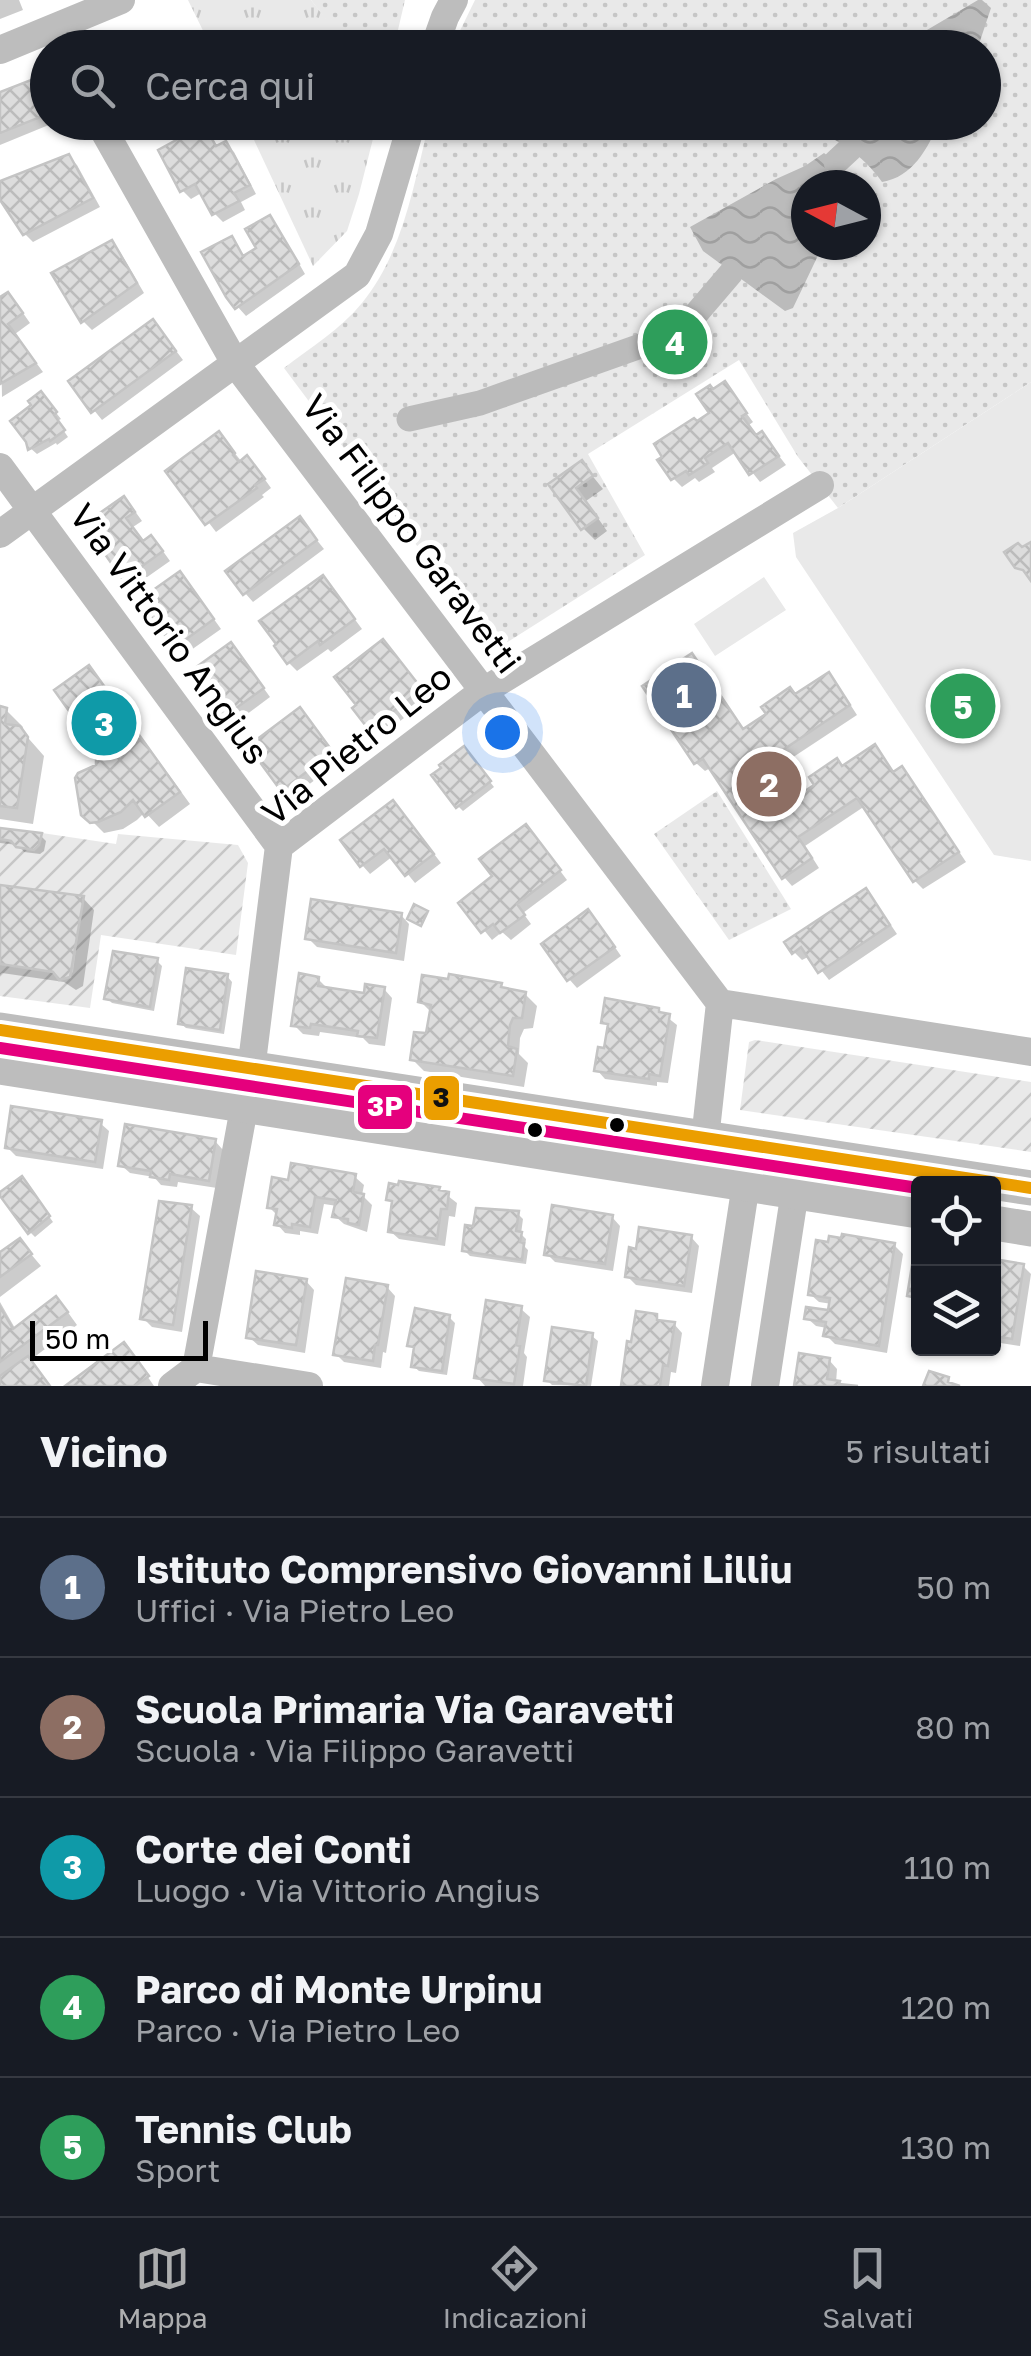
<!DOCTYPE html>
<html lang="it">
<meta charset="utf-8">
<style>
body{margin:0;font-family:"Golos Text",sans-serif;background:#20242c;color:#f1f3f6}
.controls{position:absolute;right:30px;bottom:30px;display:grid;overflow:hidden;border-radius:10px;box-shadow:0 2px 8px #0004}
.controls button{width:90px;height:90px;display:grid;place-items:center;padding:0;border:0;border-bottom:2px solid #363941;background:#171b24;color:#f1f3f6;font:50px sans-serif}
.compass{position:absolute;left:791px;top:170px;width:90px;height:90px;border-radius:50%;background:#171b24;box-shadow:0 2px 8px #0004;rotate:277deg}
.scale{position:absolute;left:30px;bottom:25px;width:178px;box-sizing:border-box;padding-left:10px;border:5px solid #000;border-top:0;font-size:28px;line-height:35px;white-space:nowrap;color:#000;-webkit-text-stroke:8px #fff;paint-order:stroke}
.you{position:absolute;left:502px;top:732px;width:35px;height:35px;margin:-25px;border:8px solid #fff;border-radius:50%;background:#1a73e8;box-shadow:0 0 0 15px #1a73e833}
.badge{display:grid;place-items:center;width:65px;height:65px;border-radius:50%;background:#adaeaf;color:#fff;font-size:32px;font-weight:700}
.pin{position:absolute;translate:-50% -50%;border:5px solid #fff;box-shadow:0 2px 10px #0006}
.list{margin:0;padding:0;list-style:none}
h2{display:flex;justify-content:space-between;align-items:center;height:130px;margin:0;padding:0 40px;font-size:42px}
h2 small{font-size:32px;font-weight:400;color:#9ea1a6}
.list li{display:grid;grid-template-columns:65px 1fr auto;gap:30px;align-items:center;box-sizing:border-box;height:140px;padding:0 40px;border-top:2px solid #363941}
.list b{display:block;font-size:38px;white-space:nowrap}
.list p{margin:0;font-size:32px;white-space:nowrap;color:#9ea1a6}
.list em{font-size:32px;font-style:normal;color:#9ea1a6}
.icon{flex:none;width:55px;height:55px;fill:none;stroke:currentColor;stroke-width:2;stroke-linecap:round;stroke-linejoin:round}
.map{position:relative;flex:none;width:1031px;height:1386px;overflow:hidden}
.search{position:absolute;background:#171b24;box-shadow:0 2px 8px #0004;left:30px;right:30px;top:30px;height:110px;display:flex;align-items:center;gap:25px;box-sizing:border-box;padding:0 35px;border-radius:55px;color:#9ea1a6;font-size:38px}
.sheet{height:830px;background:#171b24}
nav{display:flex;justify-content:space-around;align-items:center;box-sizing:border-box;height:140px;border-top:2px solid #363941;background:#171b24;font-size:28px;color:#9ea1a6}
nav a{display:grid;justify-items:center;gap:5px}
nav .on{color:#adaeaf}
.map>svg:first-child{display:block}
</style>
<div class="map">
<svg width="1031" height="1386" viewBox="0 0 1031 1386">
<defs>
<pattern id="grass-tufts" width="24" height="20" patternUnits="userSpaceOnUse" patternTransform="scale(2.5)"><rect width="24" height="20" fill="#e9e9e9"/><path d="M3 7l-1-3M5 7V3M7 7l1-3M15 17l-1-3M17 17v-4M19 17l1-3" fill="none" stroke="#c6c6c6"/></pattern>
<pattern id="park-dots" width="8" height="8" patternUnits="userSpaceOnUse" patternTransform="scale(2.5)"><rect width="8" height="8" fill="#e9e9e9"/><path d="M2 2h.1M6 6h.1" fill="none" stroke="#c6c6c6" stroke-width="1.8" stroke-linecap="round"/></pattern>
<pattern id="garden-furrows" width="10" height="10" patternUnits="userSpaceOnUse" patternTransform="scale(2.5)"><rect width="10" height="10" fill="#e9e9e9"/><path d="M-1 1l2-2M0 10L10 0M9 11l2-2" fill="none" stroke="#c6c6c6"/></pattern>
<pattern id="water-waves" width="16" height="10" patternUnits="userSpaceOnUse" patternTransform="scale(2.5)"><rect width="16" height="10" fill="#bbb"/><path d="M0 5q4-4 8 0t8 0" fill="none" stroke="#9f9f9f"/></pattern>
<pattern id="building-cross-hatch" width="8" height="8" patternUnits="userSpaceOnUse" patternTransform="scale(2.5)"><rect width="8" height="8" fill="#dcdcdc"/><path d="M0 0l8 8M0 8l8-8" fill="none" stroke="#bbb"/></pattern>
</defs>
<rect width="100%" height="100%" fill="#fff"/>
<path fill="url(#grass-tufts)" d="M188 0H311L349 47H211Z
M246 123H377L359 194 347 231 313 266Z"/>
<path fill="url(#park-dots)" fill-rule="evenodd" d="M311 0H405L394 47H347Z
M475 0H1031V382L838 508 798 457 739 360 588 454 645 555 495 650 284 368C310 348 341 329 362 303 403 253 414 184 429 123L984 122V48L452 47ZM806 185H866V245H806Z
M717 791 791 909 729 940 654 834Z"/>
<path fill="url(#garden-furrows)" d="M42 833 116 844 118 834 238 845 248 863 236 955 101 935 90 1008 0 996V964L53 972 60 980 67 979 73 972 83 896 0 885V839L11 841 16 847 34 850 39 845Z
M755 1040 1031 1082V1152L740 1110 749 1042Z"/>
<path fill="#e9e9e9" d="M1031 382V861L994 855 796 557 793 533 838 508Z
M764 577 786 610 715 656 694 624Z"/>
<path fill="url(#water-waves)" d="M978 0H982L991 8 978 47H898Z
M807 123H939C927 149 913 177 882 182 861 152 837 142 807 123Z
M824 153 841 166 850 181 848 185H806V245H823L793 308 785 311 703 251 690 227 776 179 805 166Z"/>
<path fill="#0003" d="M0 0H19L23 10 0 19Z
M30 83 39 92 48 107V122H56L0 145V95Z
M143 122H179L168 125 167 129 151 130Z
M204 128 212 137 218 148 225 144 234 152 256 194 241 202 245 210 223 222 214 213 203 192 191 199 182 190Z
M68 156 77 165 100 207 33 242 24 233 0 194V184Z
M269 218 278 227 305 274 246 316 228 296 232 239 245 257 260 249Z
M112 243 120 252 144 293 92 330 83 321 54 274Z
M0 300 16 303 30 323 15 334 43 372 2 397Z
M161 331 183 360 102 420 71 382Z
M725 384 753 422 749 425 757 437 762 434 786 465 760 482 736 452 712 468 715 472 699 482 695 478 682 487 673 478 697 424 712 414 713 392Z
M46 400 61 419 57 421 68 437 57 445 56 443 37 454 29 447Z
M219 434 242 462 256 467 271 488 262 495 264 497 216 532 169 471Z
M582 463 603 489 586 501 607 531 595 540 583 528 552 485Z
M132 507 142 521 133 527 144 543 160 547 170 561 133 587 87 525Z
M300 519 324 549 253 602 245 593Z
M188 583 221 629 184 655 176 647Z
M331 587 362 629 331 652 328 649 297 671 289 663Z
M391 651 428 699 380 737 371 728Z
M239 654 270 697 231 726 223 717Z
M692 656 700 665 744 731 828 675 837 684 857 715 760 779 781 810 874 748 895 774 902 769 910 778 966 862 923 889 915 881 865 806 805 846 819 868 792 886 784 877 712 767 705 771 696 763Z
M88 668 100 680 190 804 159 827 145 812 137 820 123 829 104 833 84 813 99 767 106 758Z
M0 709 6 710 23 727 22 731 44 756 33 824 0 819Z
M309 719 340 761 291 798 283 789Z
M469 755 494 787 463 811 458 806Z
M401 811 441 863 415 883 393 856 370 874 362 865Z
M0 830 41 836 46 841 44 851 40 854 24 852 18 845 0 843Z
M534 836 567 880 523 913 531 924 511 940 502 932 492 940 462 903 496 877Z
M0 887 83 898 94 910 83 986 76 990 64 982 2 973 0 975Z
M865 892 874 900 897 934 829 980 810 956 802 960 794 952Z
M401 915 409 924 404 961 317 947 308 938Z
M597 921 621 956 577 988 569 979Z
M157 961 162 966 154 1011 112 1003 107 998Z
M227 976 232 982 224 1034 186 1028 180 1023Z
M318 979 327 988 366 996 384 989 392 998 385 1046 369 1044 363 1038 320 1032 319 1036 303 1034 294 1025Z
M501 985 507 991 525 994 537 1006 533 1028 524 1029 520 1038 519 1054 528 1063 524 1087 424 1071 412 1059 428 1036 432 1013 420 1001Z
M658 1010 677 1025 668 1083 657 1082V1086L605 1079 597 1070 606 1051 610 1028 604 1022Z
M100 1123 109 1131 103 1169 16 1156 7 1147Z
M215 1141 223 1150 217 1188 178 1182 177 1187 161 1185 154 1177 130 1173 121 1165Z
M355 1177 364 1185 362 1195 372 1205 367 1232 344 1224 335 1216 337 1206 324 1204 318 1234 300 1231V1235L285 1233 277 1224 278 1216 269 1207 290 1183Z
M27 1185 53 1222 35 1237 30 1232Z
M439 1189 457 1203 455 1217 449 1216 445 1246 399 1239 390 1231 394 1204 389 1200Z
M191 1208 200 1216 182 1332 152 1327 143 1318Z
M518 1214 523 1219 521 1234 526 1239 525 1247 528 1250 526 1264 470 1256 464 1250Z
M612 1217 620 1226 613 1271 555 1262 547 1254Z
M691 1237 699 1246 692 1293 636 1285 627 1276Z
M20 1241 41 1266 0 1297V1255Z
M894 1245 903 1254 887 1353 835 1344 826 1335 827 1328 816 1326 807 1318 830 1313 832 1304 819 1302 810 1294Z
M994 1262 1023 1266 1031 1274 1020 1346 994 1342Z
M306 1281 314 1290 305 1353 258 1345 249 1337Z
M387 1287 395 1296 386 1353 383 1352 381 1368 344 1362 336 1354Z
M0 1302 16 1330 67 1311 77 1325 29 1361 50 1386H2L0 1384Z
M521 1309 530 1317 524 1353 527 1357 523 1386H485L477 1377Z
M449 1317 455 1323 447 1375 419 1371 413 1366 416 1351 410 1345Z
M656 1317 662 1323 674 1324 682 1333 676 1373 671 1372 669 1386H623Z
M592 1336 598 1341 591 1386 552 1385 547 1380Z
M132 1354 154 1386H69Z
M829 1360 837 1369 836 1383 841 1386H796Z"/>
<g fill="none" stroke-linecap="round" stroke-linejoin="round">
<path stroke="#bbb" stroke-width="25" d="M836 162 850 149
M409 419 480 403 652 342 696 314 731 273"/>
</g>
<path fill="url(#building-cross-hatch)" stroke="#c4c4c4" stroke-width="2.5" d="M124 32 167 36 165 48H107L108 43 122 45Z
M31 80 48 109V114L0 133V92Z
M204 125 216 146 226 141 250 185 234 193 239 201 212 215 195 184 180 192 158 150Z
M69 154 93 198 23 235 0 200V181Z
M270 215 299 264 235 309 226 297 201 252 232 236 243 256 256 248 245 229Z
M112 240 137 283 81 323 51 273Z
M8 292 23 313 8 324 36 363 0 384V297Z
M153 319 176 351 91 413 68 381Z
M725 381 747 413 742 416 756 435 762 431 779 456 749 475 728 443 705 458 708 463 689 475 686 471 671 480 657 460 662 457 654 444 694 418 697 421 709 413 696 394 710 385 713 389Z
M41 391 57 412 54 415 65 430 50 441 49 439 28 450 26 442 10 421 31 405 28 401Z
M219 431 235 453 233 455 239 462 247 455 265 479 255 485 257 488 205 525 165 471Z
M582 460 593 476 576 488 598 518 581 530 548 484Z
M124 496 135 512 126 518 143 541 151 535 163 551 123 580 84 524Z
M300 516 317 540 243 595 225 571Z
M1031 542V581L1023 570 1015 568 1004 552 1018 543 1022 547Z
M180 571 214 619 174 648 139 600Z
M323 575 355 619 320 645 318 641 287 664 274 646 276 644 259 621Z
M383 639 422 689 369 730 352 708 356 705 334 677Z
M231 642 264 688 221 719 188 673Z
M692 653 743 729 766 714 761 707 790 687 795 694 829 672 850 705 753 770 779 808 814 785 809 777 837 758 842 766 875 744 893 772 902 766 959 852 913 882 857 798 798 837 812 858 782 879 703 759 694 764 642 686Z
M89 665 180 792 145 817 133 800 121 812 98 822 90 823 81 815 75 778 78 773 96 765V759L102 757 54 690Z
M0 706 7 708 5 724 20 726 28 737 17 808 0 806Z
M300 707 333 752 281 791 248 746Z
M464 746 491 781 456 808 431 775 441 768 439 765Z
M393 800 434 854 405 876 384 849 360 867 340 840Z
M526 824 561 870 517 904 525 915 500 933 493 924 481 933 458 903 492 876 479 859Z
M0 828 42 833 39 845 34 850 16 847 11 841 0 839Z
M0 885 84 896 70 977 59 980 53 972 0 964Z
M866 888 890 925 818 973 801 947 792 954 784 942Z
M311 899 402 913 396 953 305 939Z
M414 904 428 911 421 926 407 919Z
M588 909 615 947 567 981 541 944Z
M113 951 158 958 150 1007 104 999Z
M186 968 228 974 220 1030 178 1024Z
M299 973 319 977 318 986 364 993 365 984 385 987 377 1038 357 1036 358 1031 311 1024 310 1028 291 1026Z
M449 974 502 983 501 987 526 992 522 1018H513L510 1025 508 1046 517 1049 513 1076 410 1060 414 1032 426 1033 431 1005 418 1002 422 975 448 979Z
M605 998 659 1008V1012L670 1014 660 1076 649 1074V1079L594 1071 598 1047 604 1048 608 1024 601 1023Z
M11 1106 102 1120 95 1162 5 1148Z
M125 1124 216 1139 209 1181 170 1174 169 1180 150 1177 151 1171 118 1166Z
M291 1163 356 1174 353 1192 364 1194 359 1225 348 1223V1219L332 1217 336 1200 315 1197 310 1227 292 1224V1228L274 1225 277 1209 267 1208 272 1177 288 1180Z
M22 1176 50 1216 28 1234 0 1196V1192Z
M399 1181 440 1187 439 1190 449 1192 447 1209H441L437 1239 388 1232 392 1201 386 1200 389 1183 398 1185Z
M159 1201 192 1205 173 1325 140 1319Z
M552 1205 613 1215 605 1264 544 1255Z
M476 1208 519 1211 516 1231 522 1232 520 1242 524 1243 522 1260 462 1251 465 1225 473 1226Z
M639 1227 692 1235 684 1286 625 1277 629 1247 636 1249Z
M842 1234 895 1243 879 1346 823 1336 826 1322 804 1319 806 1307 828 1310 830 1298 808 1295 816 1240 828 1242 829 1236 841 1238Z
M20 1238 32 1254 0 1277V1252Z
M915 1247H918V1298L907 1296Z
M994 1259 1024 1264 1012 1339 994 1336Z
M256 1271 307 1279 296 1345 246 1338Z
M346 1278 388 1285 378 1345H375L373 1361 333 1355Z
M56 1296 68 1312 0 1362V1307L13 1329Z
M486 1300 522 1306 516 1345 520 1346 514 1384 474 1378Z
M415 1308 450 1315 442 1371 411 1367 414 1347 407 1346Z
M636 1311 657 1314V1320L675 1322 668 1366 663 1365 660 1386H621L627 1341 631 1342Z
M552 1327 593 1333 586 1386 544 1381Z
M124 1342 149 1376 135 1386H65Z
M799 1353 830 1358 827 1379 840 1381 839 1384 858 1386H794Z
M28 1356 50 1386H0V1376Z
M929 1371 949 1377 948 1382 960 1386H923Z"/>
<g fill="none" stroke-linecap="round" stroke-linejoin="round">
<path stroke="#bdbdbd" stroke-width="28" d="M434 48 445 17 454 0
M0 50 121 0
M99 122 235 363 720 1003 705 1139
M0 467 279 846
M0 534 357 275 379 234 412 122
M720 1003 1031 1052
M196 1368 309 1386
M172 1386 196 1368 251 1070 279 846 482 692 820 485
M715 1386 749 1164 763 1147
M765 1386 795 1191 793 1159 786 1151"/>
<path stroke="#bdbdbd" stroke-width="35" d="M0 1030 1031 1188
M0 1067 918 1211
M994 1223 1031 1229"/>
<defs>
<path id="bus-1" d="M0 1030 1031 1188"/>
<path id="bus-2" d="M0 1048 918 1188"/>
</defs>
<use href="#bus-1" stroke="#fff" stroke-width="20"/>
<use href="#bus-2" stroke="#fff" stroke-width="20"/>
<use href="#bus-1" stroke="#eb9e00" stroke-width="12"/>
<use href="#bus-2" stroke="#e5007d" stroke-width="12"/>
</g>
<g fill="#000" stroke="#fff" stroke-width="4">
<circle cx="617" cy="1125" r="9"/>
<circle cx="535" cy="1130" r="9"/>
</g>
<g text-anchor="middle" stroke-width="10" stroke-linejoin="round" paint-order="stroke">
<g font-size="35" fill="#000" stroke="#fff">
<text transform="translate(411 534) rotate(53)" y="12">Via Filippo Garavetti</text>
<text transform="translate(169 634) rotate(54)" y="12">Via Vittorio Angius</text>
<text transform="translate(357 745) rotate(-39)" y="12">Via Pietro Leo</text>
</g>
</g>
<g stroke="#fff" stroke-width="4">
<rect x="422" y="1074" width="39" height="48" rx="10" fill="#eb9e00"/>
<rect x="356" y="1083" width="58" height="48" rx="10" fill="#e5007d"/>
</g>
<g font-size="28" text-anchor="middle" font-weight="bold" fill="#fff">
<text x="385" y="1116">3P</text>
</g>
<g font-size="28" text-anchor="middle" font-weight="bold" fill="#111">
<text x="441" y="1107">3</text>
</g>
</svg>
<div class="controls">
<button><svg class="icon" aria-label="locate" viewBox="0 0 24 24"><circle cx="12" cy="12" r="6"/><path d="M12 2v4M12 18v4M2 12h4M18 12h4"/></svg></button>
<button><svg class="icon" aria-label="layers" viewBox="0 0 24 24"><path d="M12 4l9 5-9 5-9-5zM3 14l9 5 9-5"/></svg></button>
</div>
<svg class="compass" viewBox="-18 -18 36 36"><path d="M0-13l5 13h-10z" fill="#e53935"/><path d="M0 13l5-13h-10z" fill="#9ea1a6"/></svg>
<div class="scale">50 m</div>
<div class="you"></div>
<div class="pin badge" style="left:684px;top:695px;background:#5c6f8a">1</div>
<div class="pin badge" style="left:769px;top:784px;background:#8d6e63">2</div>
<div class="pin badge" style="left:104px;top:723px;background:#0f9aa8">3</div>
<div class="pin badge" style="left:675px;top:342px;background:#2e9e5b">4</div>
<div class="pin badge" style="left:963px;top:706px;background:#2e9e5b">5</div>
<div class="search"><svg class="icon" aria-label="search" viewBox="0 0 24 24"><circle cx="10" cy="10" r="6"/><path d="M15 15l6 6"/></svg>Cerca qui</div>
</div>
<section class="sheet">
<h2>Vicino<small>5 risultati</small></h2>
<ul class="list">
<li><span class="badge" style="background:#5c6f8a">1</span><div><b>Istituto Comprensivo Giovanni Lilliu</b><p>Uffici · Via Pietro Leo</p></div><em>50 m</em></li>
<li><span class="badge" style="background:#8d6e63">2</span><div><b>Scuola Primaria Via Garavetti</b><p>Scuola · Via Filippo Garavetti</p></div><em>80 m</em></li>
<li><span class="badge" style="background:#0f9aa8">3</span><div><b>Corte dei Conti</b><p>Luogo · Via Vittorio Angius</p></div><em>110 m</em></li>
<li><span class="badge" style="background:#2e9e5b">4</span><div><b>Parco di Monte Urpinu</b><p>Parco · Via Pietro Leo</p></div><em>120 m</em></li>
<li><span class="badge" style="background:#2e9e5b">5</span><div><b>Tennis Club</b><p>Sport</p></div><em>130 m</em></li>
</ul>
</section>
<nav>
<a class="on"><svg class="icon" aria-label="map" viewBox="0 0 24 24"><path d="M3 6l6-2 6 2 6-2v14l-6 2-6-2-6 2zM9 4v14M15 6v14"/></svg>Mappa</a>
<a><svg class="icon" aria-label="directions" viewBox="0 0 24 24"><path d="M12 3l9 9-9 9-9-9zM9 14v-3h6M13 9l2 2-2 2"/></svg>Indicazioni</a>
<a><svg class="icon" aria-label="saved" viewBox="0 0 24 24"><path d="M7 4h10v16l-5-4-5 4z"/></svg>Salvati</a>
</nav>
